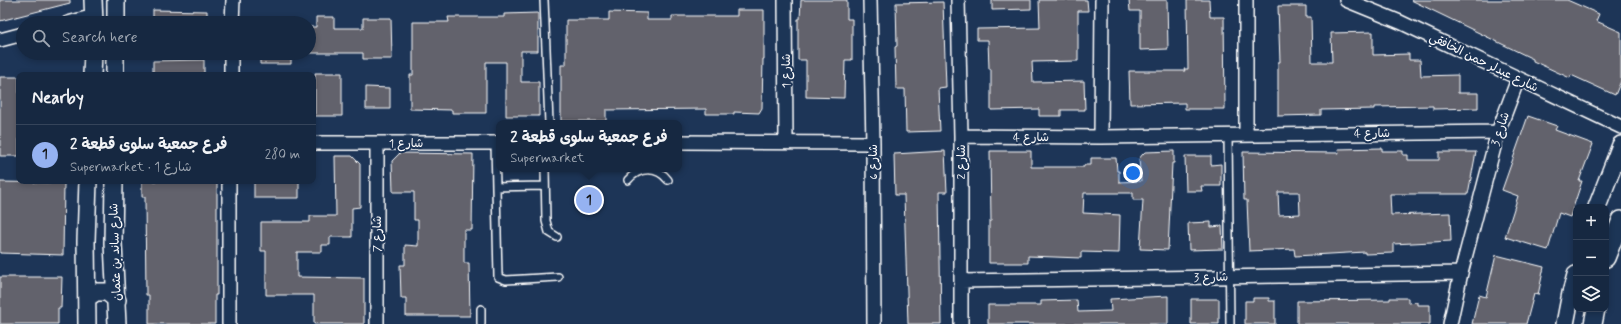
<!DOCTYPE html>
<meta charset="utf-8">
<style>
body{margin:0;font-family:Mynerve,"Playpen Sans Arabic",sans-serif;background:#23344c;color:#f1f3f6}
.controls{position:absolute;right:12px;bottom:12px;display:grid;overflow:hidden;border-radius:8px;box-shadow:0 2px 6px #0003}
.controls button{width:36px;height:36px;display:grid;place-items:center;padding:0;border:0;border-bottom:1px solid #35445a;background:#162841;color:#f1f3f6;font:20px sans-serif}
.you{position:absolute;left:1133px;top:173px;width:14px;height:14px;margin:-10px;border:3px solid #fff;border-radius:50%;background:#1a73e8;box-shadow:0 0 0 6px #1a73e833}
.badge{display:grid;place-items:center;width:26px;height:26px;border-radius:50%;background:#95b2f1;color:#111;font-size:13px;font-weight:700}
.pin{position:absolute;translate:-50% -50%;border:2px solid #fff;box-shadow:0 1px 4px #0006}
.popup{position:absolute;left:496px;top:120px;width:186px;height:52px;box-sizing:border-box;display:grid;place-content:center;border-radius:8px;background:#162841;filter:drop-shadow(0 1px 3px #0005);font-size:13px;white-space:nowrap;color:#9ea6b1}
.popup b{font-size:15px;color:#f1f3f6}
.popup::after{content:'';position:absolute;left:50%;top:100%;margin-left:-8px;border:8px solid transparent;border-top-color:#162841}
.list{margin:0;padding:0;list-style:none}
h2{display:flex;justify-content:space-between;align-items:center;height:52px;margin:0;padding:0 16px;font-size:17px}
h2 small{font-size:13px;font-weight:400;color:#9ea6b1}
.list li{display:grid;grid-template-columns:26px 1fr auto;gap:12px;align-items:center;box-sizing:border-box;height:60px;padding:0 16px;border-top:1px solid #35445a}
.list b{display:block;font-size:15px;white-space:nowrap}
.list p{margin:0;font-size:13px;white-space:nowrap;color:#9ea6b1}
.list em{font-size:13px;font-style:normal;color:#9ea6b1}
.icon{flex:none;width:22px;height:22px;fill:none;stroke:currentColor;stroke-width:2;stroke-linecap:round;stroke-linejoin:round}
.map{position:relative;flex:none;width:1621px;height:324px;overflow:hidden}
.search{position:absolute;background:#162841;box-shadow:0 2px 6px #0003;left:16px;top:16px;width:300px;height:44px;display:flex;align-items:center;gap:10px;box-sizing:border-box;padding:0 14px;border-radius:22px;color:#9ea6b1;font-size:15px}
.panel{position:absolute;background:#162841;box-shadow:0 2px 6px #0003;left:16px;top:72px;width:300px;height:112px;border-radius:8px}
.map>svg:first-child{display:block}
</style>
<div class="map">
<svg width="1621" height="324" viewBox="0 0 1621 324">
<rect width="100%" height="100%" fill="#1d3557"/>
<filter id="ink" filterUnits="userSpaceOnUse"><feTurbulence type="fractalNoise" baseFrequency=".025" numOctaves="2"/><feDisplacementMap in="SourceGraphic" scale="8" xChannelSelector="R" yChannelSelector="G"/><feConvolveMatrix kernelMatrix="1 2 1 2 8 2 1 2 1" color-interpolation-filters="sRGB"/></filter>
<g filter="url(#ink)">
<path fill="#62626c" stroke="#fff" fill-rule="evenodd" d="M0 0H70V3L0 21Z
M801 0H847V19H852V60H845L844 98 806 97V60H798V19H800Z
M992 0H1031V9L992 10Z
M1039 0H1087L1088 11H1078V61L1032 62 1033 82 1084 81 1085 110H1061V116H1039V109L991 110V69H989L988 40H977V29L1040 28Z
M1129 0H1167L1168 49 1140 50V11H1130Z
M1187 0H1209L1210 17H1224L1225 109H1185V103L1130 104 1129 71H1185L1184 69H1188Z
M1411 0H1567L1599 14 1596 21 1621 32V81L1615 95 1571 75 1570 78 1533 61V59Z
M943 2 946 87 938 88 940 131 906 132 905 89H896L895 47 897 46 896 3Z
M1278 6H1306V17H1311L1312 62H1332L1331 33 1373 32V55L1409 54V60H1420L1421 76 1458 75V93H1478V108L1433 109V106L1374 107V109L1321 110V115L1278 116V62H1280Z
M153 10 207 11V23H153Z
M737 10H764V59H763L762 108 759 113 734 112V114H706V109L606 110V121H561V65H566V20H609V12L647 13V20H672V16H737Z
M538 13V51H521V82H539V116H506V62H486V113H452V110L410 109V75H413V22H449L448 17H504V14Z
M316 17H334V28H363V18H391L392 59H363V53H309V27H316Z
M260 53H291V64H260Z
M204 60V75H153V61Z
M315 73H342V116H315Z
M0 77H19V156H0Z
M366 87 390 88V109H366Z
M1528 116 1557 126 1555 130 1593 144 1579 181H1582L1570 217 1559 213 1548 250 1505 237 1518 196 1502 190Z
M1382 148V151H1403V155H1408V160H1439V152H1476L1468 194H1390L1391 215 1450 213 1451 241 1393 244V253L1365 254V252L1295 256 1294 249 1249 251 1247 200H1244L1243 152 1339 153 1338 149ZM1278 192H1299L1300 214 1279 215Z
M945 151 947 192H939L941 324H908L904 195H895L894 154Z
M990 151H1031V167H1084V165H1091V158H1116L1117 171H1119V182L1141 181 1139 159 1142 155 1145 152 1174 151V163H1172L1168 250 1140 249 1143 200H1133V193H1084L1083 213 1120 215 1119 253 1081 252V258L1028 256V263H989V221H991Z
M400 153 473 154 472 230H464V263H469L470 316H406V298H401L400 265H405V245L418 246V220H414V192H393L392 161Z
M335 156H352L360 164V207L352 208V237H330V245H322V252H297V277L364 278V324H314V295H266V251H261V222H310V216H336Z
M1185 156H1211V165L1221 164V186H1201L1202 191H1186Z
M142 181H217V295H215V324H149V295H146L145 197H142Z
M254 181H299V198H254Z
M0 182 64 183 63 255 0 253Z
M1211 222V227L1222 226 1223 249 1189 250 1188 223Z
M1496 255 1544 267 1538 295 1534 294 1526 324H1472L1479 295 1486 297Z
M0 277H62L61 308H58V324H0Z
M1168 296V324H988V305H1041V301L1077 300 1078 312 1111 311 1110 299Z
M1253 298H1269V301H1275V324H1245V301H1253Z
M1390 298H1408V303L1417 302V305H1430V324H1297V301L1390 300Z
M1191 299H1219V324H1191Z"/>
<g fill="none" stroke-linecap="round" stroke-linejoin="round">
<defs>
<path id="service" d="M544 0 549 123
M1228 135 1230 324
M495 143 498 277 506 280 558 277
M545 169 546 221 549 232 557 237
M628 180C639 167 657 166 668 180
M496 187 545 186
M481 309V324"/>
<path id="minor" d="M785 0 786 142
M870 0 873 143 874 324
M958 0 961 136V324
M1346 0 1400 22 1621 127
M68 23 94 16
M232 23 233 0
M0 40 23 34
M231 75V53
M1246 134V0
M961 136 1101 137 1498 132
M1101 137 1102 0
M679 142 873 143
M313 143H499
M377 144V324
M961 281 1461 273
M229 324V181
M1450 324 1461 273 1498 132 1518 79"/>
<path id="tertiary" d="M93 0 94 23
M116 23V0
M92 75 93 53
M115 75V53
M114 181 113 243 117 324
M1597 207 1621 145
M1606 258 1621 220
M87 298 96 292H107L117 300
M87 324 86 241 88 181
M1565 324 1571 293 1576 275
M1593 324 1596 309"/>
</defs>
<use href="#service" stroke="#fff" stroke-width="10"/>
<use href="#minor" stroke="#fff" stroke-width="16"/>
<use href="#tertiary" stroke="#fff" stroke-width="20"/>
<use href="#service" stroke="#1d3557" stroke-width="7"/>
<use href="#minor" stroke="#1d3557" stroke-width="13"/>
<use href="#tertiary" stroke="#1d3557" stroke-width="17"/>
</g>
</g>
<g text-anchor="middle" stroke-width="4" stroke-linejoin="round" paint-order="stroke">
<g font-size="12" fill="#fff" stroke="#1d3557">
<text transform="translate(1484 62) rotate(26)" y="4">شارع عبدلر حمن الخافقي</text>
<text transform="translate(786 71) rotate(-90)" y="4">شارع 1</text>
<text transform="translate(1500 129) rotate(-72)" y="4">شارع 3</text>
<text x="1372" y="137">شارع 4</text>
<text x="1031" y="141">شارع 4</text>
<text x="406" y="147">شارع 1</text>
<text transform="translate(873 162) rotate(-90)" y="4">شارع 6</text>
<text transform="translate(961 162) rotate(-90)" y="4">شارع 2</text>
<text transform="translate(377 234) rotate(-90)" y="4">شارع 7</text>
<text transform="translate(115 252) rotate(-92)" y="4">شارع ساند بن عثمان</text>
<text transform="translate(1211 277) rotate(-1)" y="4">شارع 3</text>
</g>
</g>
</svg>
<div class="controls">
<button>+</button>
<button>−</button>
<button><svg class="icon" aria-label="layers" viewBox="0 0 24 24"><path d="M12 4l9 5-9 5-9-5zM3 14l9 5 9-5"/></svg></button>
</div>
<div class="you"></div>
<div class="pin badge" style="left:589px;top:200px">1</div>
<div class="popup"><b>فرع جمعية سلوى قطعة 2</b>Supermarket</div>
<div class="search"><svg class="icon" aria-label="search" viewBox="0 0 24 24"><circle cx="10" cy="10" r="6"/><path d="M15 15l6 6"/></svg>Search here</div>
<section class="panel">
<h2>Nearby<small></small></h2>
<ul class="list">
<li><span class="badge">1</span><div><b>فرع جمعية سلوى قطعة 2</b><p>Supermarket · شارع 1</p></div><em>280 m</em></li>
</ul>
</section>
</div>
